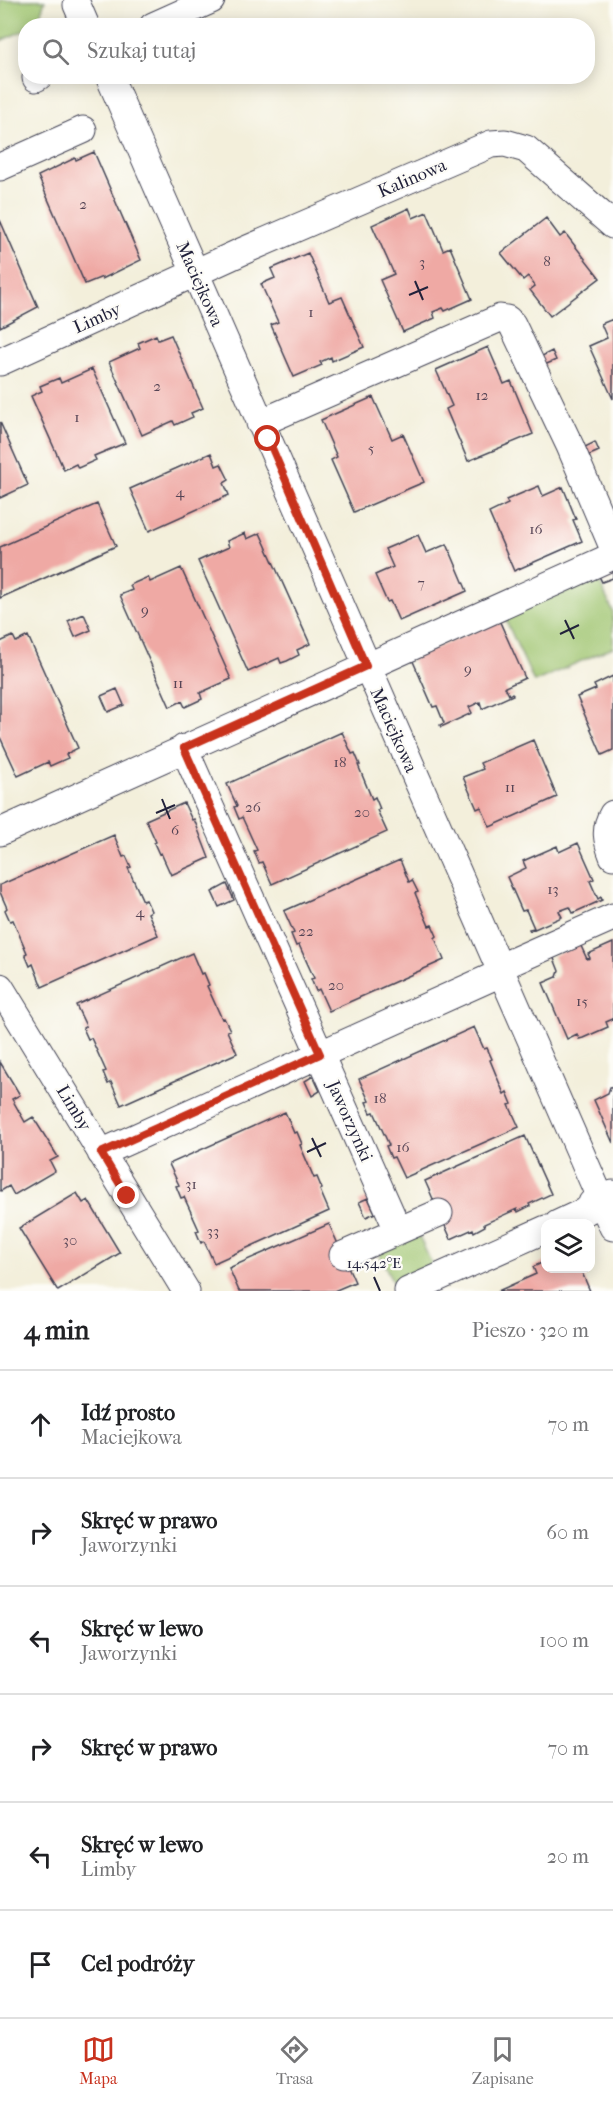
<!DOCTYPE html>
<html lang="pl">
<meta charset="utf-8">
<style>
body{margin:0;font-family:"IM FELL French Canon",serif;background:#f6f6f6;color:#202124}
.controls{position:absolute;right:18px;bottom:18px;display:grid;overflow:hidden;border-radius:12px;box-shadow:0 3px 15px #0003}
.controls button{width:54px;height:54px;display:grid;place-items:center;padding:0;border:0;border-bottom:2px solid #e0e0e0;background:#fff;color:#202124;font:30px sans-serif}
.stop{position:absolute;width:18px;height:18px;margin:-14px;border:4px solid #c8321e;border-radius:50%;background:#fff}
.stop.end{background:#c8321e;border-color:#fff;box-shadow:0 2px 6px #0008}
.list{margin:0;padding:0;list-style:none}
h2{display:flex;justify-content:space-between;align-items:center;height:78px;margin:0;padding:0 24px;font-size:26px}
h2 small{font-size:20px;font-weight:400;color:#757577}
.list li{display:grid;grid-template-columns:39px 1fr auto;gap:18px;align-items:center;box-sizing:border-box;height:108px;padding:0 24px;border-top:2px solid #e0e0e0}
.list b{display:block;font-size:22px;white-space:nowrap}
.list p{margin:0;font-size:20px;white-space:nowrap;color:#757577}
.list em{font-size:20px;font-style:normal;color:#757577}
.icon{flex:none;width:33px;height:33px;fill:none;stroke:currentColor;stroke-width:2;stroke-linecap:round;stroke-linejoin:round}
.map{position:relative;flex:none;width:613px;height:1291px;overflow:hidden}
.search{position:absolute;background:#fff;box-shadow:0 3px 15px #0003;left:18px;right:18px;top:18px;height:66px;display:flex;align-items:center;gap:15px;box-sizing:border-box;padding:0 21px;border-radius:24px;color:#757577;font-size:22px}
.sheet{height:726px;background:#fff}
nav{display:flex;justify-content:space-around;align-items:center;box-sizing:border-box;height:84px;border-top:2px solid #e0e0e0;background:#fff;font-size:16px;color:#757577}
nav a{display:grid;justify-items:center;gap:3px}
nav .on{color:#c8321e}
.map>svg:first-child{display:block}
</style>
<div class="map">
<svg width="613" height="1291" viewBox="0 0 613 1291">
<rect width="100%" height="100%" fill="#fdfcf7"/>
<filter id="ink" filterUnits="userSpaceOnUse"><feTurbulence type="fractalNoise" baseFrequency=".0167" numOctaves="2"/><feDisplacementMap in="SourceGraphic" scale="12" xChannelSelector="R" yChannelSelector="G"/><feConvolveMatrix kernelMatrix="1 2 1 2 8 2 1 2 1" color-interpolation-filters="sRGB"/></filter>
<filter id="wash" filterUnits="userSpaceOnUse"><feTurbulence type="fractalNoise" baseFrequency=".008" numOctaves="4" result="noise"/><feDisplacementMap in="SourceGraphic" scale="24" xChannelSelector="R" yChannelSelector="G"/><feGaussianBlur stdDeviation="1.35" result="paint"/><feColorMatrix in="noise" values="0 0 0 0 0 0 0 0 0 0 0 0 0 0 0 0 0 1.4 0 .05"/><feComposite in="paint" operator="in"/></filter>
<g filter="url(#wash)">
<rect width="100%" height="100%" fill="#f3efdb"/>
<path fill="#9ec46e" stroke="#607354" stroke-width="1.5" d="M0 0H45L37 25 26 26 25 30 0 41Z
M595 572 613 612V647L534 682 503 614Z
M418 1234 435 1271 396 1289 378 1251Z"/>
<g id="blocks">
<path fill="#efa9a4" d="M94 152 141 260 102 279V277L85 284 38 176 75 158 76 160Z
M409 208 413 218 427 212 443 250 450 247 472 299 445 311 443 308 433 312 435 318 403 332 380 280 394 274 372 225Z
M546 218 560 237 565 233 600 278 550 316 530 290 535 286 528 276 523 280 501 253Z
M0 220 38 307 0 327Z
M308 253 329 302 342 297 364 347 332 361 331 357 320 362 322 365 294 377 271 325 278 322 261 284 275 278 271 269Z
M613 319V399L589 346 607 338 601 324Z
M156 335 158 340 171 335 203 408 191 413 193 417 175 425 173 421 142 435 109 362 140 348 138 343Z
M488 347 504 384 511 381 533 434 468 461 446 409 452 406 436 370Z
M552 351 556 360 542 366 538 358Z
M92 369 125 443 94 456 96 460 78 468 76 464 64 470 31 396 42 391 40 386 59 378 61 383Z
M373 397 392 439 403 434 424 482 354 512 331 460 337 457 321 420Z
M0 422 28 485 0 498Z
M595 442 599 451 585 457 581 449Z
M211 453 216 466 221 464 229 480 224 483 229 495 149 531 130 489Z
M539 486 543 496 563 487 576 519 573 520 582 541 514 571 489 513 508 504 506 500Z
M97 504 116 546 0 598V547Z
M245 533 247 539 260 533 310 644 297 650 299 655 287 661 281 663 279 658 248 672 198 561 229 547 227 541Z
M418 535 426 553 447 544 467 591 399 621 390 601 387 602 375 575 393 567 385 549Z
M181 568 231 679 200 693 202 699 185 707 182 701 170 707 120 595 132 590 130 585 148 577 150 582Z
M613 570V578L602 582 598 574Z
M84 614 91 630 75 637 68 621Z
M499 620 525 678 505 687 509 695 512 693 513 695 482 709 480 702 469 707 472 713 441 727 440 725 444 723 437 706 433 707 412 659Z
M13 636 16 642 28 636 78 748 66 754 68 758 50 766 48 762 18 776 0 737V642Z
M613 676V750L602 755 577 697 596 689 594 685Z
M117 689 124 705 108 712 101 696Z
M342 732 352 754 355 753 360 765H358L372 799 375 797 380 809 377 810 387 832 272 884 262 862 259 863 254 851 257 850 242 817 239 819 234 807 237 806 227 784Z
M533 740 557 797 490 827 481 807 477 809 463 777 483 769 480 763Z
M184 803 192 820 194 819 209 858 171 875 161 853 159 854 154 843 156 842 146 820Z
M114 835 123 857 126 856 131 867 128 868 143 901 146 900 151 911 148 913 158 935 42 987 33 964 30 966 25 954 27 953 13 920 10 921 5 910 7 908 0 892V885Z
M578 843 594 879 590 881 598 899 601 897 602 900 573 913 570 907 559 911 562 917 530 931 529 929 534 928 526 910 522 911 507 877 526 868 523 861 557 846 559 852Z
M400 860 409 882 412 880 418 892 415 893 429 926 432 925 437 936 435 938 444 960 329 1011 319 989 316 991 311 979 314 978 299 945 296 946 291 934 294 933 284 911Z
M227 884 234 900 219 907 212 892Z
M613 943V1019L606 1022 608 1027 583 1038 579 1039 577 1034 567 1039 543 983 557 977 559 971 553 956 580 944 587 959 590 958 588 954Z
M192 953 201 974 204 973 209 985 207 986 222 1019 224 1018 230 1030 227 1031 237 1053 121 1105 111 1082 108 1084 103 1072 106 1071 91 1038 88 1039 83 1028 86 1026 76 1005Z
M474 1027 484 1049 487 1048 492 1059 490 1060 504 1094 507 1092 512 1104 509 1105 519 1127 404 1178 394 1157 391 1158 386 1146 389 1145 374 1112 371 1113 366 1102 369 1101 359 1079Z
M0 1062 20 1095 12 1099 25 1122 33 1117 58 1157 50 1161 55 1171 14 1195 9 1186 1 1191 0 1189Z
M313 1076 320 1091 312 1096 305 1081Z
M613 1086V1143L594 1100 608 1093 610 1087Z
M285 1112 294 1133 297 1132 302 1144 300 1145 314 1178 317 1177 322 1189 320 1190 329 1211 214 1263 204 1241 201 1243 196 1231 199 1230 184 1197 181 1198 176 1186 179 1185 169 1164Z
M525 1136 551 1194 529 1204 530 1206 518 1212 517 1209 484 1224 485 1226 474 1232 473 1229 451 1239 425 1181Z
M77 1193 83 1203 88 1200 120 1253 58 1291 19 1228Z
M368 1198 375 1213 366 1217 359 1202Z
M329 1224 355 1282 334 1291H239L229 1268Z
M546 1261V1268H580L590 1291H498L536 1274 533 1267Z"/>
</g>
</g>
<g filter="url(#ink)">
<use href="#blocks" fill-opacity="0" stroke="#414153" stroke-width="1.5"/>
<g fill="none" stroke-linecap="round" stroke-linejoin="round">
<defs>
<path id="minor" d="M77 5 86 26
M153 26 211 0
M109 76 613 1227
M36 78 39 76
M0 167 83 130
M0 362 243 251 491 144 505 143 526 149 613 225
M260 423 500 318 507 319 512 324 570 446 613 547
M184 748 398 1230
M613 814C604 829 607 841 613 856
M0 832 613 556
M498 968 613 917
M0 987 186 1291
M101 1153 501 973
M558 1224 590 1209 592 1203 613 1194
M343 1255 439 1213
M408 1291 546 1229"/>
</defs>
<use href="#minor" stroke="#414153" stroke-width="29"/>
<use href="#minor" stroke="#fff" stroke-width="27"/>
</g>
</g>
<g fill="none" stroke-linecap="round" stroke-linejoin="round" filter="url(#ink)">
<path stroke="#c8321e" stroke-width="8" d="M127 1196 101 1153 320 1054 184 748 366 666 268 439"/>
</g>
<path fill="none" stroke="#22223b" stroke-width="2" d="M415 281 423 300M409 295 428 287M565 620 574 639M560 634 579 625M162 799 170 819M156 813 175 805M312 1138 321 1157M307 1152 326 1143M374 1277 380 1291"/>
<g text-anchor="middle" stroke-width="4.5" stroke-linejoin="round" paint-order="stroke">
<g font-size="15" fill="#545">
<text x="83" y="209">2</text>
<text x="547" y="266">8</text>
<text x="422" y="267">3</text>
<text x="311" y="317">1</text>
<text x="157" y="391">2</text>
<text x="482" y="400">12</text>
<text x="77" y="422">1</text>
<text x="371" y="453">5</text>
<text x="180" y="497">4</text>
<text x="536" y="534">16</text>
<text x="421" y="588">7</text>
<text x="145" y="615">9</text>
<text x="468" y="674">9</text>
<text x="178" y="688">11</text>
<text x="340" y="767">18</text>
<text x="510" y="792">11</text>
<text x="253" y="812">26</text>
<text x="362" y="817">20</text>
<text x="175" y="835">6</text>
<text x="553" y="894">13</text>
<text x="140" y="917">4</text>
<text x="306" y="936">22</text>
<text x="336" y="990">20</text>
<text x="582" y="1006">15</text>
<text x="380" y="1103">18</text>
<text x="403" y="1152">16</text>
<text x="191" y="1189">31</text>
<text x="213" y="1236">33</text>
<text x="70" y="1245">30</text>
</g>
<g font-size="18" fill="#22223b" stroke="#fdfcf7">
<text transform="translate(412 178) rotate(-23)" y="6">Kalinowa</text>
<text transform="translate(200 284) rotate(66)" y="6">Maciejkowa</text>
<text transform="translate(97 318) rotate(-24)" y="6">Limby</text>
<text transform="translate(394 730) rotate(66)" y="6">Maciejkowa</text>
<text transform="translate(74 1108) rotate(59)" y="6">Limby</text>
<text transform="translate(350 1121) rotate(66)" y="6">Jaworzynki</text>
</g>
</g>
<g font-size="15" text-anchor="middle" fill="#22223b" stroke="#fdfcf7" stroke-width="4.5" stroke-linejoin="round" paint-order="stroke">
<text x="374" y="1268">14.542°E</text>
</g>
</svg>
<div class="controls">
<button><svg class="icon" aria-label="layers" viewBox="0 0 24 24"><path d="M12 4l9 5-9 5-9-5zM3 14l9 5 9-5"/></svg></button>
</div>
<div class="stop" style="left:268px;top:439px"></div>
<div class="stop end" style="left:127px;top:1196px"></div>
<div class="search"><svg class="icon" aria-label="search" viewBox="0 0 24 24"><circle cx="10" cy="10" r="6"/><path d="M15 15l6 6"/></svg>Szukaj tutaj</div>
</div>
<section class="sheet">
<h2>4 min<small>Pieszo · 320 m</small></h2>
<ul class="list">
<li><svg class="icon" aria-label="ahead" viewBox="0 0 24 24"><path d="M12 20V5M6 11l6-6 6 6"/></svg><div><b>Idź prosto</b><p>Maciejkowa</p></div><em>70 m</em></li>
<li><svg class="icon" aria-label="right" viewBox="0 0 24 24"><path d="M7 20v-9h11M14 6l5 5-5 5"/></svg><div><b>Skręć w prawo</b><p>Jaworzynki</p></div><em>60 m</em></li>
<li><svg class="icon" aria-label="left" viewBox="0 0 24 24"><path d="M17 20v-9H6M10 6l-5 5 5 5"/></svg><div><b>Skręć w lewo</b><p>Jaworzynki</p></div><em>100 m</em></li>
<li><svg class="icon" aria-label="right" viewBox="0 0 24 24"><path d="M7 20v-9h11M14 6l5 5-5 5"/></svg><div><b>Skręć w prawo</b></div><em>70 m</em></li>
<li><svg class="icon" aria-label="left" viewBox="0 0 24 24"><path d="M17 20v-9H6M10 6l-5 5 5 5"/></svg><div><b>Skręć w lewo</b><p>Limby</p></div><em>20 m</em></li>
<li><svg class="icon" aria-label="arrive" viewBox="0 0 24 24"><path d="M6 21V4h12l-3 4 3 4H6"/></svg><div><b>Cel podróży</b></div></li>
</ul>
</section>
<nav>
<a class="on"><svg class="icon" aria-label="map" viewBox="0 0 24 24"><path d="M3 6l6-2 6 2 6-2v14l-6 2-6-2-6 2zM9 4v14M15 6v14"/></svg>Mapa</a>
<a><svg class="icon" aria-label="directions" viewBox="0 0 24 24"><path d="M12 3l9 9-9 9-9-9zM9 14v-3h6M13 9l2 2-2 2"/></svg>Trasa</a>
<a><svg class="icon" aria-label="saved" viewBox="0 0 24 24"><path d="M7 4h10v16l-5-4-5 4z"/></svg>Zapisane</a>
</nav>
